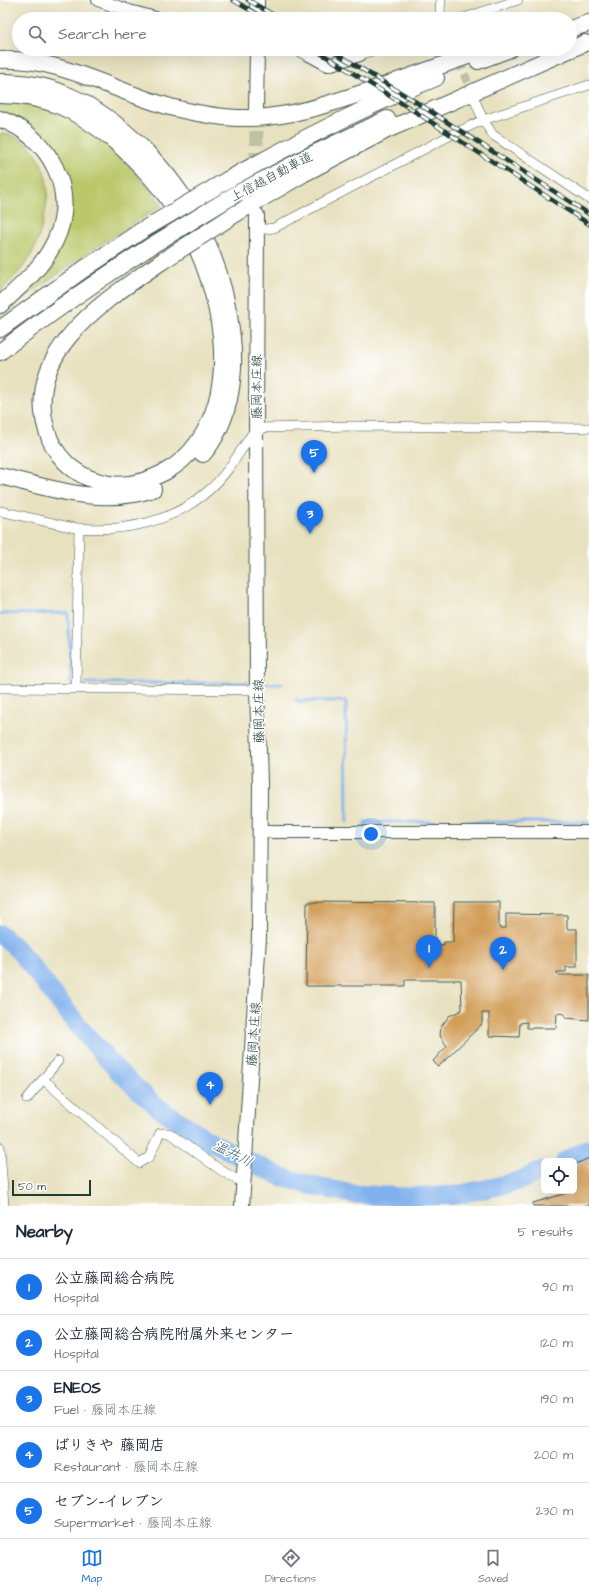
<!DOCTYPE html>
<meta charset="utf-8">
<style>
body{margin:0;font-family:"Architects Daughter","Klee One",sans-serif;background:#f2f2f3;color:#1f2937}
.controls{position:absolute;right:12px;bottom:12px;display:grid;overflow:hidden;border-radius:6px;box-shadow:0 4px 16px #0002}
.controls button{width:36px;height:36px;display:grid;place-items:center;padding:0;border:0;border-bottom:1px solid #e0e1e3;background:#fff;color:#1f2937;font:20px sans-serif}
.scale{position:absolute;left:12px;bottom:10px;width:79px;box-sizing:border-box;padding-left:4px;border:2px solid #1f3d34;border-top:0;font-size:11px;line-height:14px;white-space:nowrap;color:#1f3d34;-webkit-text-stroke:3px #fff;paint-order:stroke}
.you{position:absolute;left:371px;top:834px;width:14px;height:14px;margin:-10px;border:3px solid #fff;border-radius:50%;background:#1a73e8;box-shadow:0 0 0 6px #1a73e833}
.badge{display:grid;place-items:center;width:26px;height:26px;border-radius:50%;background:#1a73e8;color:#fff;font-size:13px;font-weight:700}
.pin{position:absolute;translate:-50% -33px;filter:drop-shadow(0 1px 2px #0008)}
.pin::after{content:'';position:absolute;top:21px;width:14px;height:12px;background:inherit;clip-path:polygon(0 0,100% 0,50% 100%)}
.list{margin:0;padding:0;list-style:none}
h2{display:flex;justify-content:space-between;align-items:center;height:52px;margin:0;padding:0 16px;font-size:17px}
h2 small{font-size:13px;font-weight:400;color:#747a83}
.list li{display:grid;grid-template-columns:26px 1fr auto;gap:12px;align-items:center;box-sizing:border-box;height:56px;padding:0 16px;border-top:1px solid #e0e1e3}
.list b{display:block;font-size:15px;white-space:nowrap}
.list p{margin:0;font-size:13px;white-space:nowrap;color:#747a83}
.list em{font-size:13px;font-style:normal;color:#747a83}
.icon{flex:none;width:22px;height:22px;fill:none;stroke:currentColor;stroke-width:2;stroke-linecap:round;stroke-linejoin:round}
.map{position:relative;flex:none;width:589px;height:1206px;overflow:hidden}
.search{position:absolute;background:#fff;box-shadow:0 4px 16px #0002;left:12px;right:12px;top:12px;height:44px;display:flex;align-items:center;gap:10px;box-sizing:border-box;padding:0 14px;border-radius:22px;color:#747a83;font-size:15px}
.sheet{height:332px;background:#fff}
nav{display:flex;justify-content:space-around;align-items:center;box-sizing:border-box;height:56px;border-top:1px solid #e0e1e3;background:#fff;font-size:11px;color:#747a83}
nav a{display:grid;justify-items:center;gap:2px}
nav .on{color:#1a73e8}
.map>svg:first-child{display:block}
</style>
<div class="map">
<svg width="589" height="1206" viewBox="0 0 589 1206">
<rect width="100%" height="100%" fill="#fff"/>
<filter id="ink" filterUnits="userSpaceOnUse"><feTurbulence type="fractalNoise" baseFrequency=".025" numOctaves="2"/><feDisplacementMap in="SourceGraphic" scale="8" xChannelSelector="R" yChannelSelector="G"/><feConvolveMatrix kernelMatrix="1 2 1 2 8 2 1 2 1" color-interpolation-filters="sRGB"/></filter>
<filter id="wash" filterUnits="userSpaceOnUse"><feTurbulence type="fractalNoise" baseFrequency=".012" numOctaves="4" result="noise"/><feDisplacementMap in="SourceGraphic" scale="16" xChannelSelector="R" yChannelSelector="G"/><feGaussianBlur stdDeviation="0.9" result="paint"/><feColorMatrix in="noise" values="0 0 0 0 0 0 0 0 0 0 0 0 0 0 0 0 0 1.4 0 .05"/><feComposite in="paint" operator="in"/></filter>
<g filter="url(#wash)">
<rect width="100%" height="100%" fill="#e8e1bf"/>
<path fill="#bac86a" stroke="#6c824f" d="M0 101C73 103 120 152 162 205L83 256 0 315 22 295 71 207 69 180 61 160 49 141 31 125 14 116 0 112Z
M0 133C29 137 43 157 47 185 49 198 45 213 42 225 40 234 37 243 33 251 25 267 12 279 0 292Z"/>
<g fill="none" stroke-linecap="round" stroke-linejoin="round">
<path stroke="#80b1ec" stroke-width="3" d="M0 614 68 613 71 683
M86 683H247
M266 684H282
M296 699 299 701H346L347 822
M365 822H589"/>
<path stroke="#80b1ec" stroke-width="19" d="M0 934 20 952 80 1028 116 1069 157 1107 213 1143 279 1176 309 1185 353 1194 404 1197 456 1195 485 1189 516 1182 544 1170
M565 1161 589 1148"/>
</g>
<g id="blocks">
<path fill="#d29d56" d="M307 902 435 903V944L444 945V942H453L454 902H499V928H506V914L567 915V929H577V967H566V972H557V975H589V1020L565 1018V1014L557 1013 556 1028H527V1022L520 1023 519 1037 489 1036V1013H482V1024L438 1067 433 1061 447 1046 440 1036 441 1027 449 1016 462 1010 461 980H405V986H306Z
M589 1158V1206H533V1203L574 1191V1165Z"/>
</g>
</g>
<g filter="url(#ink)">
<use href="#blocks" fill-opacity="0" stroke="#3d5649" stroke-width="1"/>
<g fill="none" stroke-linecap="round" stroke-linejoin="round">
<path stroke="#c0c0a3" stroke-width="9" stroke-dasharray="9 4.5" stroke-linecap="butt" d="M454 49 473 96"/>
<path stroke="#c0c0a3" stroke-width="14" stroke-dasharray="14 7" stroke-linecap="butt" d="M256 110 257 193"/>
<defs>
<path id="street" d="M441 0 440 10 442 19
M461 19 518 0
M360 55 377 49
M474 98 483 120 493 135 589 199
M257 230 274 228 447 137 483 120 589 85
M0 511C18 515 36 519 53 523 62 525 71 528 80 528 125 532 173 522 208 491 228 474 241 449 256 428L355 426 589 428
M0 688 257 690
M76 688 79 528
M44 1080 139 1163 149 1157 160 1133H169L222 1171 243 1183
M27 1099 58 1061
M0 1147 4 1206"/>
<path id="secondary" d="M98 0 129 11 159 19
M298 49 328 65 360 55
M260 832H589"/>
<path id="primary" d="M257 0V19
M256 110 257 49
M242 1206 259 937 260 783 257 690 256 428 257 215"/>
<path id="highway" d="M570 29 589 23
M0 60C61 57 116 93 174 108 199 114 225 119 251 118 295 117 338 101 380 87 416 74 452 62 488 49
M478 61 510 49
M0 82C22 82 45 85 65 94 119 116 175 174 200 227 217 261 228 299 232 337 236 377 230 422 203 454
M0 95C21 95 40 98 60 106 79 114 96 126 112 139 138 161 163 189 181 218 212 269 233 346 216 404 208 432 191 458 165 472 144 483 120 489 97 481 73 474 54 455 47 431 22 351 106 300 161 262
M0 119C50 136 79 192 55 241 43 267 21 286 0 305
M229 179C296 142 365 106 436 78
M236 194 307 157 387 119
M237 213 303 174 387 130 585 43
M0 329 84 269 141 231
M0 352C49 314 100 279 151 246
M0 476C50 488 102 507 153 489"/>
</defs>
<use href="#street" stroke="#3d5649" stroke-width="10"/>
<use href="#secondary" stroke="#3d5649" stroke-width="14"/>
<use href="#primary" stroke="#3d5649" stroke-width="16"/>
<use href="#highway" stroke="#3d5649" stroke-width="18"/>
<use href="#street" stroke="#fff" stroke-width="9"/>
<use href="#secondary" stroke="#fff" stroke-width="12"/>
<use href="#primary" stroke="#fff" stroke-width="14"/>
<use href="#highway" stroke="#fff" stroke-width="16"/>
<defs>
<path id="rail" d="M233 0 265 19
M248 0 280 19
M314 49 411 109 589 224
M329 49 416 102 589 214"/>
</defs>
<use href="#rail" stroke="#1f3d34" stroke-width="4.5"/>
<use href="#rail" stroke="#fff" stroke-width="3" stroke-dasharray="9" stroke-linecap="butt"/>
<defs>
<path id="highway-bridge" d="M141 231 229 179
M151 246 236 194
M161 262 237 213"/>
</defs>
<use href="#highway-bridge" stroke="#3d5649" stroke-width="18" stroke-linecap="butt"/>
<use href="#highway-bridge" stroke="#fff" stroke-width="16"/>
</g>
</g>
<g text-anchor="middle" stroke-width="3" stroke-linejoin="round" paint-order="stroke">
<g font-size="13" fill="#1f3d34" stroke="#fff">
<text transform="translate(271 176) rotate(-28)" y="5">上信越自動車道</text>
<text transform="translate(256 387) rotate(-90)" y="5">藤岡本庄線</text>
<text transform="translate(258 711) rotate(-91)" y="5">藤岡本庄線</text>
<text transform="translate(253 1034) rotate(-86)" y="5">藤岡本庄線</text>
</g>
<g font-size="14" font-style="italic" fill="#3c606b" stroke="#fff">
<text transform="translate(233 1153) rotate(27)" y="5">温井川</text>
</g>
</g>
</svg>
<div class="controls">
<button><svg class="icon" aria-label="locate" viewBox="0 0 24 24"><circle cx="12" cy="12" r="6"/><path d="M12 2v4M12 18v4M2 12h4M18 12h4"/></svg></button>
</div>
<div class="scale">50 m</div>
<div class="you"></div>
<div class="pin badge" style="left:429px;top:968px">1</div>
<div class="pin badge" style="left:503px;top:970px">2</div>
<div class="pin badge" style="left:310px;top:534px">3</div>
<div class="pin badge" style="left:210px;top:1105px">4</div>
<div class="pin badge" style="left:314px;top:473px">5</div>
<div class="search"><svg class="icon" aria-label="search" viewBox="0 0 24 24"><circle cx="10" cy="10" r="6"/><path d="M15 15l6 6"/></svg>Search here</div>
</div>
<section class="sheet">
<h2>Nearby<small>5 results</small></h2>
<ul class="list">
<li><span class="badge">1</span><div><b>公立藤岡総合病院</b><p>Hospital</p></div><em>90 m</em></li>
<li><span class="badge">2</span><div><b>公立藤岡総合病院附属外来センター</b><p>Hospital</p></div><em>120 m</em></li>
<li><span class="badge">3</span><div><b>ENEOS</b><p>Fuel · 藤岡本庄線</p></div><em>190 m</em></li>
<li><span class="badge">4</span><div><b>ばりきや 藤岡店</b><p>Restaurant · 藤岡本庄線</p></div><em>200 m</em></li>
<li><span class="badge">5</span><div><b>セブン-イレブン</b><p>Supermarket · 藤岡本庄線</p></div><em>230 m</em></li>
</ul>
</section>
<nav>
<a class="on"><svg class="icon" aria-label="map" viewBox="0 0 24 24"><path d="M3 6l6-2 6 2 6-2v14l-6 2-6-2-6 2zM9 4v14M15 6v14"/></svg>Map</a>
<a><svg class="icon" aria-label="directions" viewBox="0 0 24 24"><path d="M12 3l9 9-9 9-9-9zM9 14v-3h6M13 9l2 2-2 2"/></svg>Directions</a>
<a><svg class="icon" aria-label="saved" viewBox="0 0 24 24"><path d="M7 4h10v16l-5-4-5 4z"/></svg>Saved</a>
</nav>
